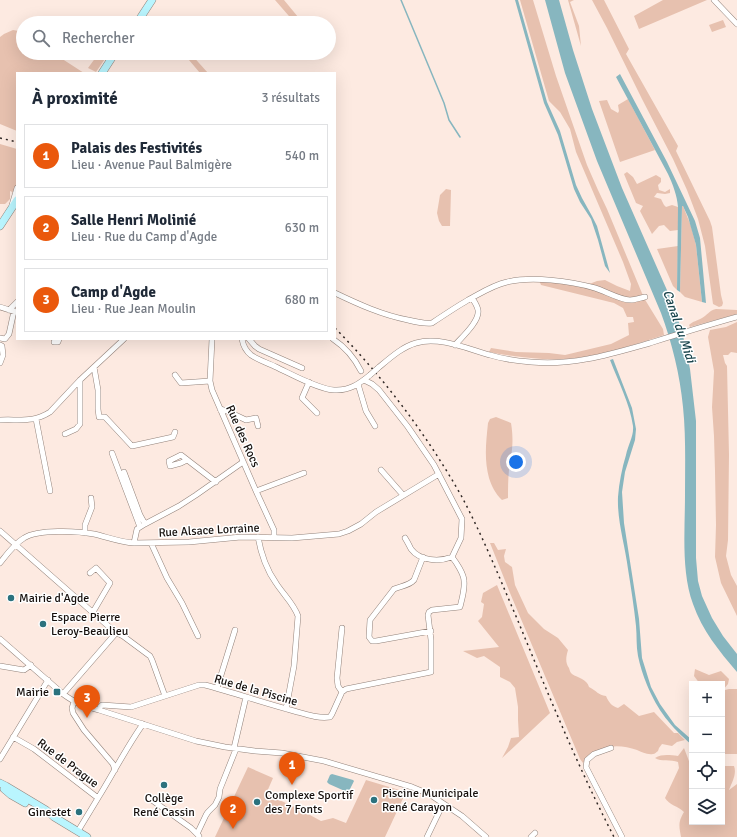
<!DOCTYPE html>
<html lang="fr">
<meta charset="utf-8">
<style>
body{margin:0;font-family:Signika,sans-serif;background:#f2f2f3;color:#1f2937}
.controls{position:absolute;right:12px;bottom:12px;display:grid;overflow:hidden;border-radius:0px;box-shadow:0 4px 16px #0002}
.controls button{width:36px;height:36px;display:grid;place-items:center;padding:0;border:0;border-bottom:1px solid #e0e1e3;background:#fff;color:#1f2937;font:20px sans-serif}
.you{position:absolute;left:516px;top:462px;width:14px;height:14px;margin:-10px;border:3px solid #fff;border-radius:50%;background:#1a73e8;box-shadow:0 0 0 6px #1a73e833}
.badge{display:grid;place-items:center;width:26px;height:26px;border-radius:50%;background:#ea580c;color:#fff;font-size:13px;font-weight:700}
.pin{position:absolute;translate:-50% -33px;filter:drop-shadow(0 1px 2px #0008)}
.pin::after{content:'';position:absolute;top:21px;width:14px;height:12px;background:inherit;clip-path:polygon(0 0,100% 0,50% 100%)}
.list{margin:0;padding:0;list-style:none}
h2{display:flex;justify-content:space-between;align-items:center;height:52px;margin:0;padding:0 16px;font-size:17px}
h2 small{font-size:13px;font-weight:400;color:#747a83}
.list li{display:grid;grid-template-columns:26px 1fr auto;gap:12px;align-items:center;box-sizing:border-box;height:64px;margin:0 8px 8px;padding:0 8px;border:1px solid #e0e1e3;border-radius:0px}
.list b{display:block;font-size:15px;white-space:nowrap}
.list p{margin:0;font-size:13px;white-space:nowrap;color:#747a83}
.list em{font-size:13px;font-style:normal;color:#747a83}
.icon{flex:none;width:22px;height:22px;fill:none;stroke:currentColor;stroke-width:2;stroke-linecap:round;stroke-linejoin:round}
.map{position:relative;flex:none;width:737px;height:837px;overflow:hidden}
.search{position:absolute;background:#fff;box-shadow:0 4px 16px #0002;left:16px;top:16px;width:320px;height:44px;display:flex;align-items:center;gap:10px;box-sizing:border-box;padding:0 14px;border-radius:22px;color:#747a83;font-size:15px}
.panel{position:absolute;background:#fff;box-shadow:0 4px 16px #0002;left:16px;top:72px;width:320px;height:268px;border-radius:0px}
.map>svg:first-child{display:block}
</style>
<div class="map">
<svg width="737" height="837" viewBox="0 0 737 837">
<rect width="100%" height="100%" fill="#fdeae1"/>
<path fill="#e7c1af" d="M275 0H284L303 23H295Z
M520 0H533L556 76 587 165 598 190 607 209 644 298 663 329 664 335C643 342 621 349 599 354 563 363 526 359 489 352L491 348 516 352 549 353 565 355 611 344 629 335 628 323 634 322 633 317H627L623 308 614 303 541 285 539 280 584 286 597 281 605 280 617 286 630 291 631 284 623 262 576 152 570 129 560 112 549 101Z
M568 0H574L570 2 579 26 581 46Z
M592 0H604L629 49 626 54 678 146 676 151 710 221 712 227 721 295 723 303 722 306 719 307 713 304 705 246 698 219 687 190 673 159 642 99 607 28Z
M663 0H707L639 29 634 16Z
M723 20 726 27 712 32 709 25Z
M13 30 19 31 23 34V53H53L84 73H17V131L0 124V37L4 34Z
M99 53H109L96 72 88 68Z
M183 53H190L208 73H200Z
M628 99 655 150 620 162 599 101 607 100 611 109 618 113 619 111 618 105Z
M0 144 17 149V194L10 191V199L5 204H0Z
M627 172 633 177 637 184 656 175 661 178V182L658 185 659 190 665 192 670 189V193L665 194 657 193 654 197 661 199 664 205 666 207 672 205 678 207V230L670 231 664 225 659 226 652 234 640 211 643 206 636 203 624 174Z
M446 189 451 190 450 226H442L439 221 437 213 440 195Z
M682 206H683L691 226 696 245 702 302 685 297 680 292Z
M678 246 677 290 673 286 657 249Z
M716 309 737 310V314L690 327 689 325C693 321 697 321 702 318 708 315 708 311 716 309Z
M737 322V353L731 352 728 355H723L725 363 727 366 729 455 728 540 726 556 731 575 737 586V616L721 583 715 557 716 525 715 471 714 436 712 407 714 371 708 337 710 330 726 327Z
M496 417 511 423C514 441 512 452 509 470 508 479 508 489 508 498L502 500C495 493 492 487 489 478 484 459 486 443 488 423L490 419Z
M490 543H494L498 550 506 549 504 556 505 562 512 567 515 585 528 613 544 629 558 638 568 650C566 657 565 662 569 668 570 671 570 672 572 674 578 678 587 679 589 687 597 691 598 695 606 696 609 703 612 706 618 708L624 704 639 716 654 712 674 733H678L685 740 677 742 672 746 662 744 659 748 658 751C656 752 655 754 653 754 647 755 642 752 637 750 625 746 612 744 600 750 592 753 588 755 583 763L580 759 510 593Z
M497 585 550 713 502 758 508 747 511 738 519 737 518 720V707L515 688 510 682 500 677V667L484 656 477 658 463 651 499 647 478 621 482 617 484 604 481 602 483 593Z
M695 669 709 675 721 671 729 679 728 684 722 691V684H700L694 676Z
M729 689H737V754H722V695L725 690Z
M684 748 692 769V822H722V766H734C737 774 732 782 729 790L737 784V837H681C679 826 678 822 684 812 678 806 669 805 665 798L679 768 678 762C671 759 661 762 655 758 662 754 669 755 678 756Z
M248 767 273 778 266 794 299 809 321 821 333 818 346 823 366 780 406 792 385 837H215Z"/>
<path fill="#87b6bf" d="M515 0H518L547 102 560 131 576 185 582 198 592 216 597 226 610 273 605 266 598 240 591 219 580 202 574 189 558 135 544 103Z
M545 0H559L573 50 592 109 622 188 670 297 682 331 690 369 696 421V558L698 581 702 596 712 618 723 636 737 654V672C719 651 702 630 693 604 681 571 685 530 685 495 685 466 686 436 683 407 680 375 672 343 661 313L597 161 565 73Z
M620 74 667 162 695 221 700 238 706 303 702 302 696 245 688 217 683 206H682L680 292 677 290 678 207C677 195 673 185 668 174L616 77Z
M613 359 632 408 636 429 635 440 625 472 622 492 624 523 639 619 642 658 651 687 660 704 675 725 692 740V745C670 726 658 711 647 685 643 675 640 666 638 656 636 646 637 636 636 626 634 607 631 588 628 569 625 545 617 521 618 497 619 483 622 468 626 455 628 445 634 436 633 426 630 404 618 381 610 360Z
M332 774 353 780 354 781 349 791 347 792 329 784 327 782 330 775Z"/>
<g fill="none" stroke-linecap="round" stroke-linejoin="round">
<path stroke="#87b6bf" stroke-width="1.5" d="M401 0 444 103 449 120 460 137"/>
<defs>
<path id="street" d="M714 0 737 24
M12 205 17 188
M335 293C358 304 382 315 408 320 416 322 424 324 432 323 444 315 456 307 468 300 481 293 493 285 507 282 532 276 570 281 595 288 605 291 620 300 630 300 635 300 640 298 645 297
M0 307 16 312
M9 310 17 302
M0 338 5 339 9 334 14 311
M212 339 210 381 212 390 256 491 274 530V538
M242 339C243 345 246 351 251 355 258 360 268 363 276 367 291 374 318 389 334 390 349 391 359 384 370 375
M249 339 255 346 259 349 302 368
M333 339C345 347 355 359 361 371
M54 342H58L59 339
M0 345 2 346 3 355 0 363
M455 345C462 337 480 321 478 310 477 305 474 301 472 298
M94 367 98 390V409L99 417H105L132 446 173 437 175 432
M378 368C390 358 402 347 416 343 439 336 468 349 490 355 503 359 517 361 531 362 573 366 611 354 650 343 679 334 708 325 737 317
M175 375 181 383 210 381
M309 382 302 398 317 413
M358 384 366 411 375 426
M220 409 227 411 246 420 256 418 258 426
M36 419 50 491
M0 420C19 419 33 423 50 412L80 380 124 339
M65 434 76 429 80 424V380
M112 453 140 527
M187 460 181 463 170 466 169 461 181 455 216 482
M381 470 403 495
M124 472 140 515 145 524
M256 491 304 473
M0 531 115 632 123 636 150 656 152 660 165 696
M85 533V525L92 507 91 498
M258 537C261 554 266 569 276 583 283 594 294 604 298 616L294 666 286 709
M405 538C407 541 409 545 411 549 420 561 439 562 452 557
M134 543 137 529 145 524 179 506 196 495 243 462
M151 543 167 578 182 603 198 636
M423 557 414 580C409 586 400 586 394 589L370 620 369 637 372 641H376L431 631
M0 563C7 554 14 544 24 538 38 529 78 531 94 534 107 537 120 542 134 543L189 542 241 537 292 538 339 534 348 531 361 524 376 512 439 474
M90 573 96 568 110 583 93 612
M0 639 63 694C77 704 83 706 99 710L100 707 102 705 131 707 199 685H205C235 693 264 703 294 711 305 714 318 719 330 717L332 714 342 692 346 689 431 672V640L428 615 429 612 432 610 460 607C462 599 465 589 464 581 464 574 456 562 452 557L461 538 462 519 434 465 408 427 379 390 372 384 364 380
M0 666 24 670 31 665
M217 688 235 630
M342 692 338 686 337 678 342 628
M63 694 116 633
M74 702 72 708 73 713 84 730 113 764 115 770
M99 710 196 741 225 747 255 751 282 753 324 761 412 787 429 794 462 816 486 837
M13 737 34 749 98 798 78 831
M234 748 246 697
M611 748 594 754 587 760 586 767 622 837
M0 759 48 680
M98 798C113 774 126 748 143 724
M149 798 191 828 199 836
M197 834 206 815 208 812 215 805 219 797 220 789 236 749
M427 837 443 804
M531 837 535 833"/>
<path id="secondary" d="M137 23 152 0
M102 73 115 53
M0 226 17 200
M0 783 6 786 46 810 54 817 87 837
M4 789 11 795 25 803"/>
</defs>
<use href="#street" stroke="#92827a" stroke-width="6"/>
<use href="#secondary" stroke="#92827a" stroke-width="8"/>
<use href="#street" stroke="#fff" stroke-width="5"/>
<use href="#secondary" stroke="#b9f5fe" stroke-width="7"/>
<path stroke="#302825" stroke-width="1.5" stroke-dasharray="2 4" stroke-linecap="butt" d="M0 138 17 142
M335 328C384 378 427 435 462 497 483 537 500 579 518 621 548 694 578 767 614 837"/>
<defs>
<path id="street-bridge" d="M370 375 378 368"/>
</defs>
<use href="#street-bridge" stroke="#92827a" stroke-width="6" stroke-linecap="butt"/>
<use href="#street-bridge" stroke="#fff" stroke-width="5"/>
</g>
<g fill="#2b727e" stroke="#fff" stroke-width="1.5">
<circle cx="11" cy="598" r="4"/>
<circle cx="43" cy="624" r="4"/>
<rect x="53" y="688" width="8" height="8" rx="2"/>
<circle cx="164" cy="785" r="4"/>
<circle cx="374" cy="800" r="4"/>
<circle cx="257" cy="802" r="4"/>
<circle cx="79" cy="812" r="4"/>
</g>
<g text-anchor="middle" stroke-width="3" stroke-linejoin="round" paint-order="stroke">
<g font-size="12" fill="#16100d" stroke="#fff">
<text transform="translate(243 436) rotate(66)" y="4">Rue des Rocs</text>
<text transform="translate(209 530) rotate(-3)" y="4">Rue Alsace Lorraine</text>
<text transform="translate(256 690) rotate(16)" y="4">Rue de la Piscine</text>
<text transform="translate(68 763) rotate(37)" y="4">Rue de Prague</text>
</g>
<g font-size="12" fill="#16100d" stroke="#fff" text-anchor="start">
<text x="19" y="602">Mairie d'Agde</text>
<text x="51" y="621">Espace Pierre<tspan x="51" dy="14">Leroy-Beaulieu</tspan></text>
<text x="49" y="696" text-anchor="end">Mairie</text>
<text x="382" y="797">Piscine Municipale<tspan x="382" dy="14">René Carayon</tspan></text>
<text x="265" y="799">Complexe Sportif<tspan x="265" dy="14">des 7 Fonts</tspan></text>
<text x="164" y="802" text-anchor="middle">Collège<tspan x="164" dy="14">René Cassin</tspan></text>
<text x="71" y="816" text-anchor="end">Ginestet</text>
</g>
<g font-size="13" font-style="italic" fill="#19444c" stroke="#fff">
<text transform="translate(680 326) rotate(71)" y="5">Canal du Midi</text>
</g>
</g>
</svg>
<div class="controls">
<button>+</button>
<button>−</button>
<button><svg class="icon" aria-label="locate" viewBox="0 0 24 24"><circle cx="12" cy="12" r="6"/><path d="M12 2v4M12 18v4M2 12h4M18 12h4"/></svg></button>
<button><svg class="icon" aria-label="layers" viewBox="0 0 24 24"><path d="M12 4l9 5-9 5-9-5zM3 14l9 5 9-5"/></svg></button>
</div>
<div class="you"></div>
<div class="pin badge" style="left:292px;top:785px">1</div>
<div class="pin badge" style="left:233px;top:829px">2</div>
<div class="pin badge" style="left:87px;top:718px">3</div>
<div class="search"><svg class="icon" aria-label="search" viewBox="0 0 24 24"><circle cx="10" cy="10" r="6"/><path d="M15 15l6 6"/></svg>Rechercher</div>
<section class="panel">
<h2>À proximité<small>3 résultats</small></h2>
<ul class="list">
<li><span class="badge">1</span><div><b>Palais des Festivités</b><p>Lieu · Avenue Paul Balmigère</p></div><em>540 m</em></li>
<li><span class="badge">2</span><div><b>Salle Henri Molinié</b><p>Lieu · Rue du Camp d'Agde</p></div><em>630 m</em></li>
<li><span class="badge">3</span><div><b>Camp d'Agde</b><p>Lieu · Rue Jean Moulin</p></div><em>680 m</em></li>
</ul>
</section>
</div>
